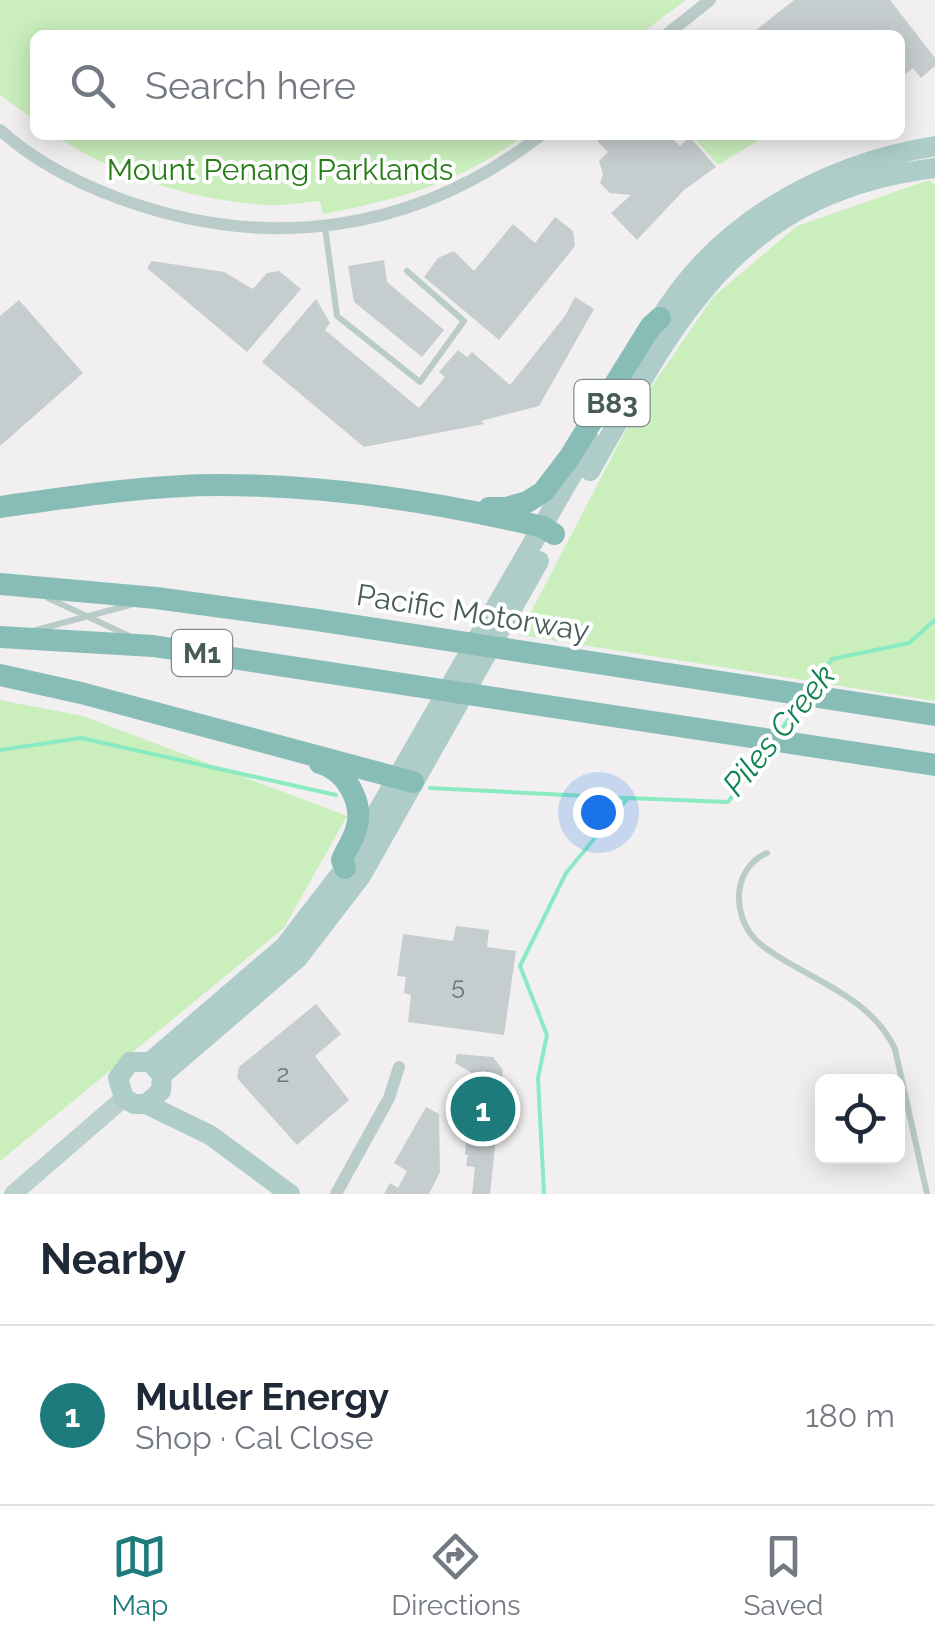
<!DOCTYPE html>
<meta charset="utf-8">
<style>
body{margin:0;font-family:Raleway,sans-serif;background:#f6f6f7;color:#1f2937}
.controls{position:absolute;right:30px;bottom:30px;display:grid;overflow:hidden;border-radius:15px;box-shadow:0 5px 25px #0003}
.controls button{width:90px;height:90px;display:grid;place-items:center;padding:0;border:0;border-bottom:2px solid #e0e1e3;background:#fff;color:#1f2937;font:50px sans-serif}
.you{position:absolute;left:598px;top:812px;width:35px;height:35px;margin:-25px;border:8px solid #fff;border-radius:50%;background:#1a73e8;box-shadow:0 0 0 15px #1a73e833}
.badge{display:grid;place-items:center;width:65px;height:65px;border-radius:50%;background:#1d7b7c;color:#fff;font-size:32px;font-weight:700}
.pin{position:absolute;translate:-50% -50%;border:5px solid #fff;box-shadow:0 2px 10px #0006}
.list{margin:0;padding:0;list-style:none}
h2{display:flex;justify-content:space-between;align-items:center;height:130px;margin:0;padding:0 40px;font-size:42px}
h2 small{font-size:32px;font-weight:400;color:#747a83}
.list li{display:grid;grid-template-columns:65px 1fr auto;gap:30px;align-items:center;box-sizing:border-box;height:180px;padding:0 40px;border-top:2px solid #e0e1e3}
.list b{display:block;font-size:38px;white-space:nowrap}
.list p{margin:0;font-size:32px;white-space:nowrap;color:#747a83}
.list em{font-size:32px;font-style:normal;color:#747a83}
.icon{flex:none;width:55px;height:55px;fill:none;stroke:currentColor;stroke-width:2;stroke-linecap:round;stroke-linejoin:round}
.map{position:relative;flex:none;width:935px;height:1194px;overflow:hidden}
.search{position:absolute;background:#fff;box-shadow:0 5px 25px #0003;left:30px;right:30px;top:30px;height:110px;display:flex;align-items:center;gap:25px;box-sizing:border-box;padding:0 35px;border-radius:15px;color:#747a83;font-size:38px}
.sheet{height:310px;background:#fff}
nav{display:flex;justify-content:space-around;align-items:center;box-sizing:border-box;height:140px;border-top:2px solid #e0e1e3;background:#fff;font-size:28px;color:#747a83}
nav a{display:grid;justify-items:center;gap:5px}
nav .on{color:#1d7b7c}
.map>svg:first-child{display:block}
</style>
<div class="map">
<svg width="935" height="1194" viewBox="0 0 935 1194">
<rect width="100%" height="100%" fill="#f1eff0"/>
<path fill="#caefbd" d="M0 0H686L639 35H35V120L0 95Z
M55 135H525C459 183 402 199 323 214L320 201C303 202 284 206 266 205 193 200 115 177 55 135Z
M692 135H767L718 165Z
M929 180 935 185V701L519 635 639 405 713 297 797 226Z
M0 700 83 716 347 816 284 928 0 1161Z"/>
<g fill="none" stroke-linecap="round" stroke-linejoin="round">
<path stroke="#8aebc2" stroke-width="4" d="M813 685 832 659 909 643 935 620
M778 734 802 701
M0 750 81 738 336 795
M430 788 625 798
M544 1194 538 1078 547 1035 520 966 566 873 628 798 728 802 766 750"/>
</g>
<path fill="#c6cdce" d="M794 0H890L935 58V66L921 78 913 68 900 78V35H750Z
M598 135H669L680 146 690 137 716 167 684 190 637 240 611 213 631 195 610 193 600 183 603 174 599 161 608 152 598 142Z
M555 217 573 231 575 246 499 340 424 277 438 258 454 251 474 271 513 224 535 243Z
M384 260 387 282 444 330 422 357 354 302 348 266Z
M152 261 224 272 253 289 267 273 279 271 301 289 247 352 147 268Z
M575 297 594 309 539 406 481 421 484 424 364 447 262 362 316 299 330 323 325 330 419 408 445 377 439 372 458 350 467 357 472 352 510 385 565 316Z
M19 300 83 373 0 446V316Z
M456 926 489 930 487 947 516 951 504 1035 408 1022 411 995 404 993 406 977 397 976 403 934 453 941Z
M316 1004 341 1034 315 1056 349 1100 297 1145 237 1078 239 1067Z
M457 1054 493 1057 503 1070 490 1194H472L475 1167 466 1166 468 1155H465L472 1073 455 1063Z
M426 1107 439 1114 440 1172 429 1194H384L390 1183 398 1188 407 1171 394 1163Z"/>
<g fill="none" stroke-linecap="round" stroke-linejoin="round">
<path stroke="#baccc9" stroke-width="6" d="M325 227 337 316 420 382 464 321 407 271
M48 598 127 635
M36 630 130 605
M767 853C733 868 731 913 755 939 764 949 776 955 787 962 827 985 875 1005 895 1049L927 1194"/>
<path stroke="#baccc9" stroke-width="12" d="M666 35 710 0
M0 130C34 161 75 182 118 198 267 253 415 233 541 135
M336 1194 389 1098 399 1067"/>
<path stroke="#bad1ce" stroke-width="18" d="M13 1194 124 1098"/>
<path stroke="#aecdc9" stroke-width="20" d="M654 329C712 225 820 165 935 146
M590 471C679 314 738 193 935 168
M150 1062 284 947 345 868 591 442
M162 1075 298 958 361 876 539 561
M146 1104 161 1091 162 1075 150 1062H130L118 1078 124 1098 134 1104H146L210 1135 290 1194"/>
<path stroke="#87bdb6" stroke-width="22" d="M0 507C72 497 146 485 220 485 329 485 437 502 543 527L554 534
M489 508H506L527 502 543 492 569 458 651 326 660 318
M0 584 156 598 317 620 935 715
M0 637 153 646 935 765
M0 675 81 693 413 782
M320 763C345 770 365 802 356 830 353 840 346 850 342 860L345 868"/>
</g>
<g text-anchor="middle" stroke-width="8" stroke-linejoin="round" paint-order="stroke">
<g font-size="25" fill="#677876">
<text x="458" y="994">5</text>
<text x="283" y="1082">2</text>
</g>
<g fill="#fff" stroke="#7e8d8b" stroke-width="2.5">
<rect x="574.5" y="380" width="75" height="46" rx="8"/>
<rect x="172" y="630" width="60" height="46" rx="8"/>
</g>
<g font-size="28" font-weight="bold" fill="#475c59">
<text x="612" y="413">B83</text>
<text x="202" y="663">M1</text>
</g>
<g font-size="30" fill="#267d17" stroke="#fff">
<text x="280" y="180">Mount Penang Parklands</text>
</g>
<g font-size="30" fill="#475c59" stroke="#fff">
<text transform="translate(473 613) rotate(9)" y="10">Pacific Motorway</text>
</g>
<g font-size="32" font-style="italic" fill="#0e8351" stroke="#fff">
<text transform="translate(779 730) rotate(-51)" y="11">Piles Creek</text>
</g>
</g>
</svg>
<div class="controls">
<button><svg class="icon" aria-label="locate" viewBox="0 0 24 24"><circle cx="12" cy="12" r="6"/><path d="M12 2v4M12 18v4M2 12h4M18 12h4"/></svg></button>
</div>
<div class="you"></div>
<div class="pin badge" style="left:483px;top:1109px">1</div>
<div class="search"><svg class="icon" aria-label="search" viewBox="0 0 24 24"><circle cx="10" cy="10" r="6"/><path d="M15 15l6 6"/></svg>Search here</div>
</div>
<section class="sheet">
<h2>Nearby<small></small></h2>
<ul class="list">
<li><span class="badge">1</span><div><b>Muller Energy</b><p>Shop · Cal Close</p></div><em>180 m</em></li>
</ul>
</section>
<nav>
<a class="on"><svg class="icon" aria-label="map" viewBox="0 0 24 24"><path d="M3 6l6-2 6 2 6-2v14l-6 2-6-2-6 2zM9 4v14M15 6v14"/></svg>Map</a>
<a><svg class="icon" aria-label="directions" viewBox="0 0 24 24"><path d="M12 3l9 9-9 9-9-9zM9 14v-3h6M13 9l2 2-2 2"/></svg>Directions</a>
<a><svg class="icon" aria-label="saved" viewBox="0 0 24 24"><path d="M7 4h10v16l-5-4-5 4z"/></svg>Saved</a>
</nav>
